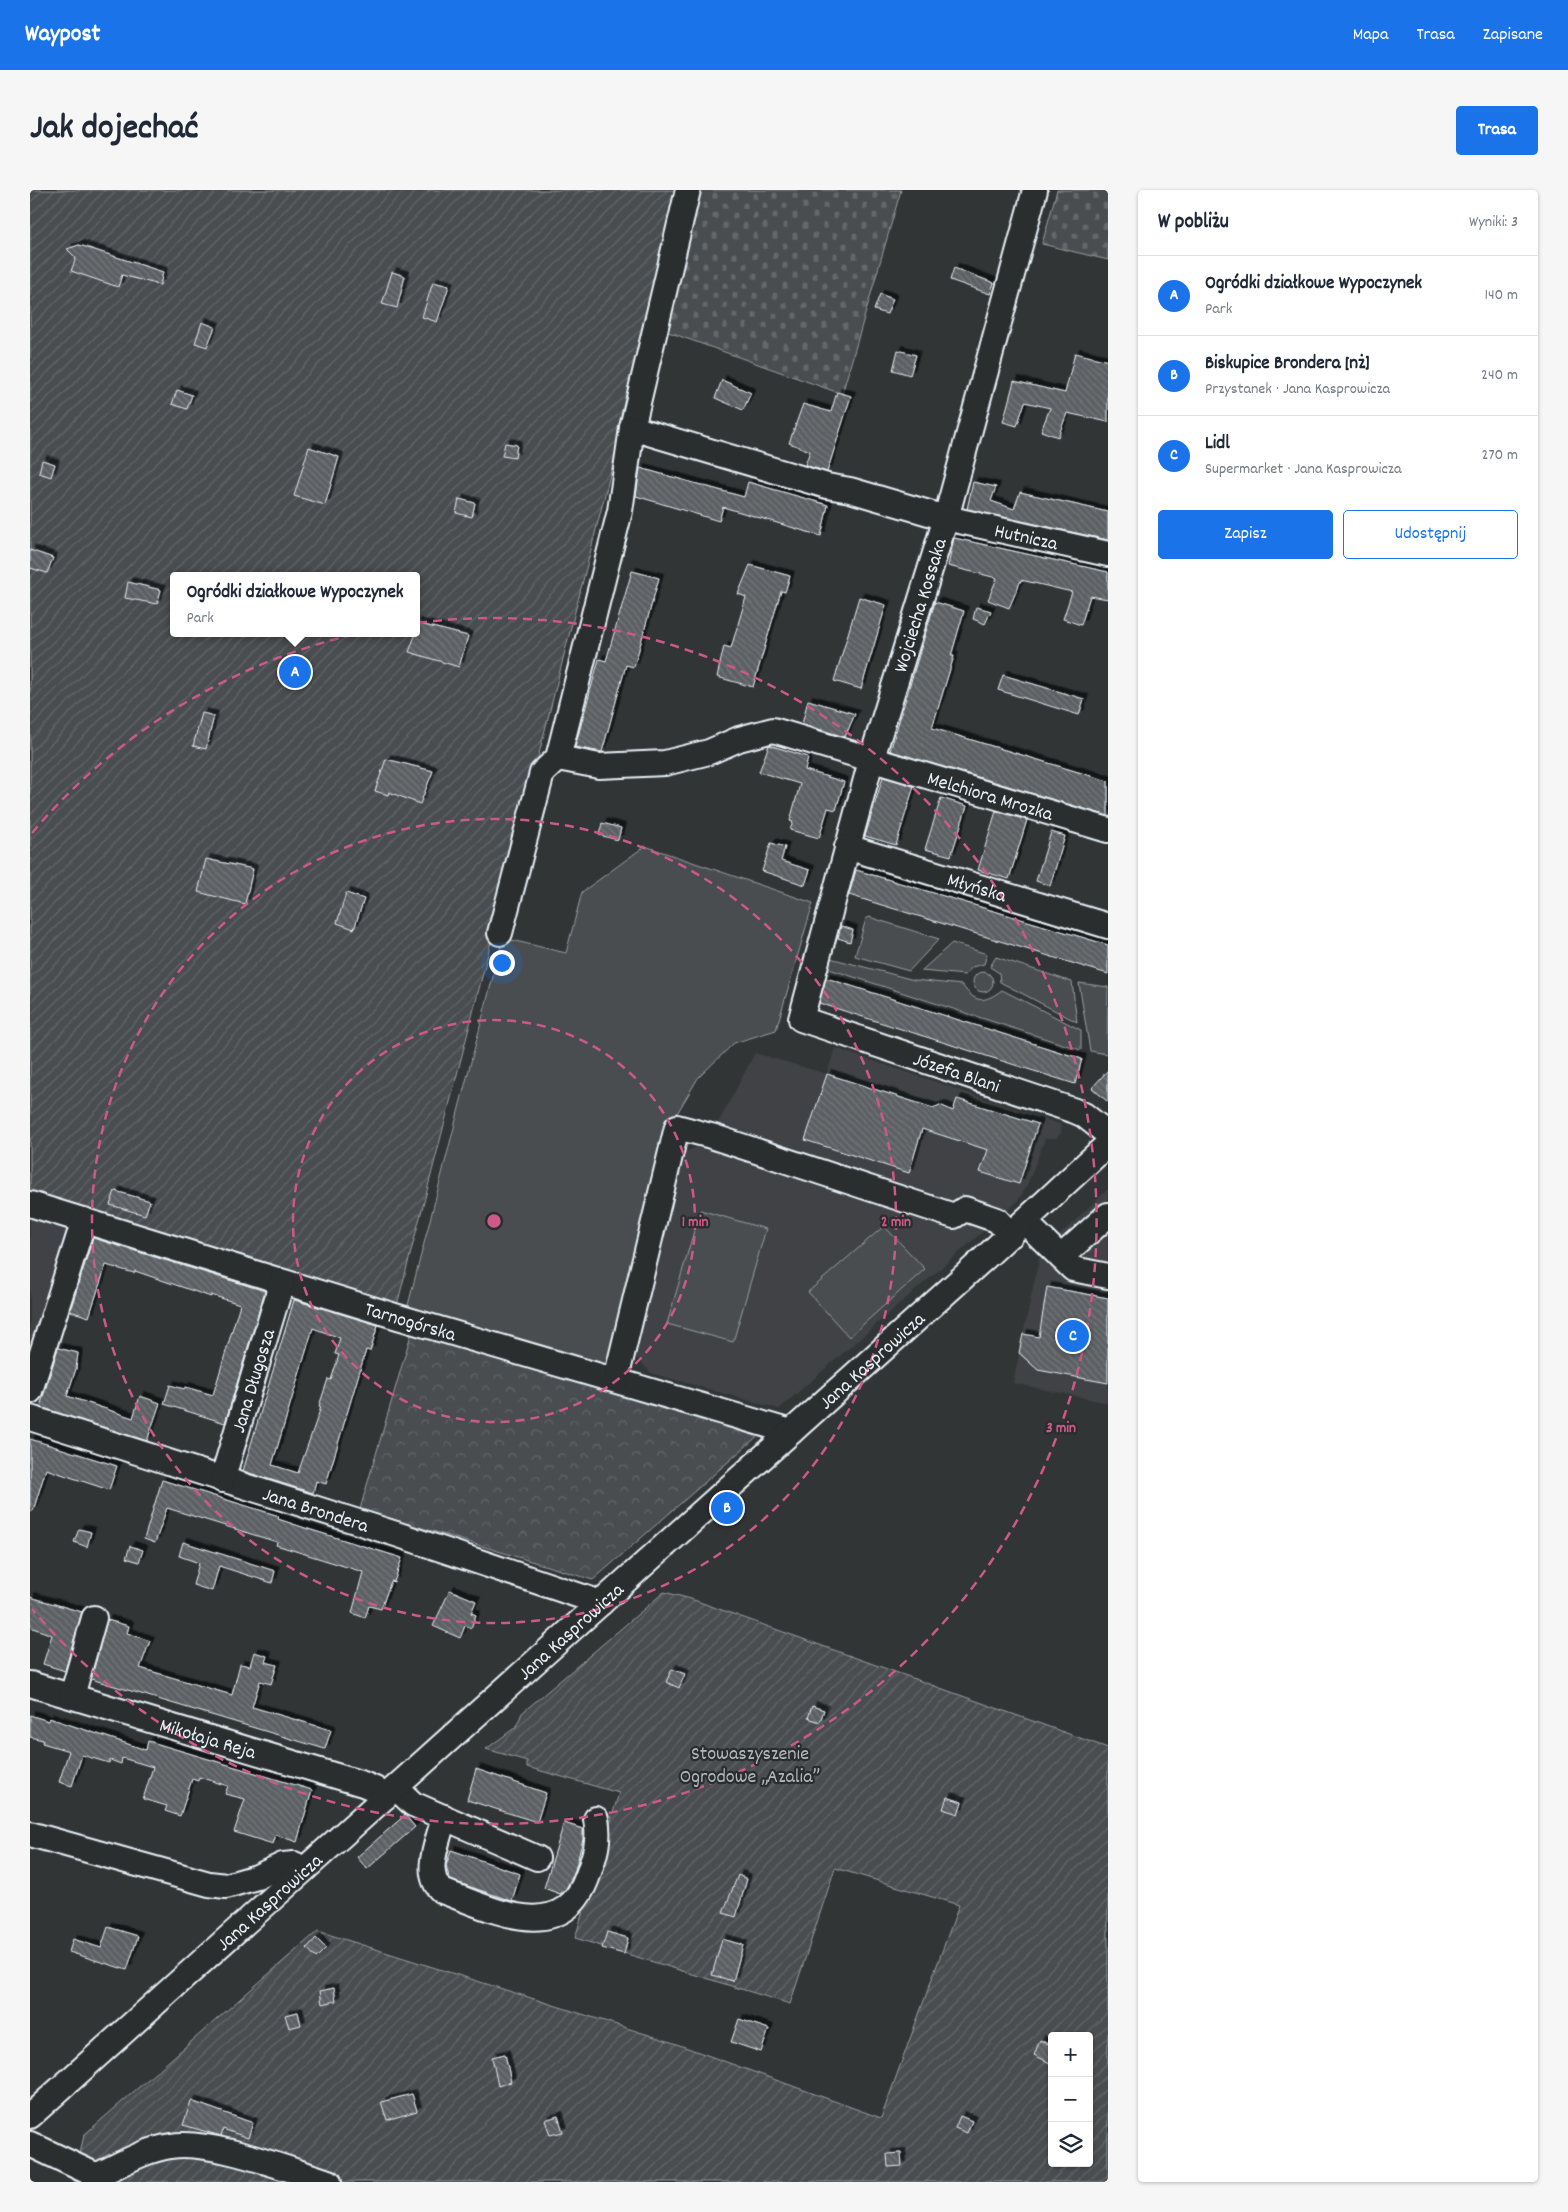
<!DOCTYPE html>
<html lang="pl">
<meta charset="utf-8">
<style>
body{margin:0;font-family:Dekko,sans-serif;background:#f6f6f7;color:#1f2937}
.controls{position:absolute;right:15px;bottom:15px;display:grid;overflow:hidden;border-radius:5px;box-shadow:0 1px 4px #0004}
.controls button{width:45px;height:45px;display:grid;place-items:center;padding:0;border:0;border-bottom:1px solid #e0e1e3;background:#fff;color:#1f2937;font:25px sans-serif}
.you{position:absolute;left:471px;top:772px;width:18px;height:18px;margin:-12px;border:4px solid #fff;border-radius:50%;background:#1a73e8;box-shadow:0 0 0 8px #1a73e833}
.badge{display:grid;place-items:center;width:32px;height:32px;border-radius:50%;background:#1a73e8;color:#fff;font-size:16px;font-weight:700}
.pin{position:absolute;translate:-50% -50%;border:2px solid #fff;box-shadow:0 1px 5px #0006}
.popup{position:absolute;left:140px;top:382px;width:250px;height:65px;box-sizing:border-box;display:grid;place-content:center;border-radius:5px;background:#fff;filter:drop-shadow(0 1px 4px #0005);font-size:16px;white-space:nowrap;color:#747a83}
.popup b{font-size:19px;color:#1f2937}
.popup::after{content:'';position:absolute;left:50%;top:100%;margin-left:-10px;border:10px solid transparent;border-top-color:#fff}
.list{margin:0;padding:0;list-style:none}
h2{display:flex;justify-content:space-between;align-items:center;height:65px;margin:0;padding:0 20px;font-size:21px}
h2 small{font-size:16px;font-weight:400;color:#747a83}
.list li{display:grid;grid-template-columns:32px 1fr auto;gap:15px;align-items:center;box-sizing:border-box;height:80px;padding:0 20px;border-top:1px solid #e0e1e3}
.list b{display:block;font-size:19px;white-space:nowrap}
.list p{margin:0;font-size:16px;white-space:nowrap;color:#747a83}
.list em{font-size:16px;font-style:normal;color:#747a83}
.actions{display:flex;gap:10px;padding:15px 20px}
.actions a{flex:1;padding:11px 0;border:1px solid #1a73e8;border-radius:5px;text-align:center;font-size:18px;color:#1a73e8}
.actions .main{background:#1a73e8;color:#fff}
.icon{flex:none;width:28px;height:28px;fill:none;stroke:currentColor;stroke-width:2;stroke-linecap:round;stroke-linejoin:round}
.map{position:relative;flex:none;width:1078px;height:1992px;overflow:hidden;border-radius:5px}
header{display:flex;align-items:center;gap:30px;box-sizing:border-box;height:70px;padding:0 25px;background:#1a73e8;color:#fff}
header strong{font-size:24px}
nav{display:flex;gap:28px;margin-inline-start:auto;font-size:18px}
.intro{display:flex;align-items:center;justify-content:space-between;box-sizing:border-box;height:120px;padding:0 30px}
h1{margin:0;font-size:35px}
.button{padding:12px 22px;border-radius:5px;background:#1a73e8;color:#fff;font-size:18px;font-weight:700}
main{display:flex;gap:30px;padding:0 30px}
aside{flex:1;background:#fff;border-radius:5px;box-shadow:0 1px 4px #0004}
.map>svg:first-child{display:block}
</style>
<header>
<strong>Waypost</strong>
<nav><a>Mapa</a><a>Trasa</a><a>Zapisane</a></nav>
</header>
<div class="intro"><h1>Jak dojechać</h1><a class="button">Trasa</a></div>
<main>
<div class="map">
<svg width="1078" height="1992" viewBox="0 0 1078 1992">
<defs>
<pattern id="cemetery-stones" width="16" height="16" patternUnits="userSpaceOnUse" patternTransform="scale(1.25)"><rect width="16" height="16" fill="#494d4f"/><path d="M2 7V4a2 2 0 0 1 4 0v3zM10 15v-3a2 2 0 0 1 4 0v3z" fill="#636769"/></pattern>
<pattern id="park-crowns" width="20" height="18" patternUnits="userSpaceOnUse" patternTransform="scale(1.25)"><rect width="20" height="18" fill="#494d4f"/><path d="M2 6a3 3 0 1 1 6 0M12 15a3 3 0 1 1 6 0" fill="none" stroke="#636769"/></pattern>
<pattern id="garden-furrows" width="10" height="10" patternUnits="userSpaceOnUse" patternTransform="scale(1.25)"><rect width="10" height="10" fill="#494d4f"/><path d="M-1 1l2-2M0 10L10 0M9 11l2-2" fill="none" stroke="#636769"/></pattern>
<pattern id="building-back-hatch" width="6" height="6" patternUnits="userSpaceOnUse" patternTransform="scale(1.25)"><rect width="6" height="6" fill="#5c6063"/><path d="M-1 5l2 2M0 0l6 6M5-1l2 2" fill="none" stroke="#73777a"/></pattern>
<filter id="shadow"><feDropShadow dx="4.5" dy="-4.5" stdDeviation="0" flood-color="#0009"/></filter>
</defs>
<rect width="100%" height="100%" fill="#323536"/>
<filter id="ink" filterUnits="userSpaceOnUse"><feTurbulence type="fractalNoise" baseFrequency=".02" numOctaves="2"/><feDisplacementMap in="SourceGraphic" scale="10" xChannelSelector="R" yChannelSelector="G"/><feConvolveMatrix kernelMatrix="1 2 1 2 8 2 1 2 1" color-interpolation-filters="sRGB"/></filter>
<g filter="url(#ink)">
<path fill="#3f4244" d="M805 858 1030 934 1032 942 1026 948 1015 949 996 998 987 1012 749 1219 621 1183 601 1162 648 965 678 952 725 863 797 884Z
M1078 999V1213L983 1193 1010 1064Z
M0 1021 41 1033 0 1162Z"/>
<path fill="#494d4f" stroke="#989fa4" d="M615 656 783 713 746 840 704 853 668 888 642 932 580 1177 377 1119 473 748 536 763 552 702Z
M839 727 909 749 879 781 825 766 836 729Z
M922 753 957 764 954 774 942 777 935 785 891 781Z
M966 767 1042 792 1047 832 970 792 969 783 960 777Z
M800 768 884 790 932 795C946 814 954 813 972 800L1051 840V860L796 778Z
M943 792a10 10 0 1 1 20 0a10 10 0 1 1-20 0Z
M1049 793 1078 797 1077 864 1060 861Z
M670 1020 736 1039 703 1152 637 1134Z
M854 1036 895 1079 819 1147 778 1102Z"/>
<path fill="url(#cemetery-stones)" stroke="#989fa4" d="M666 0H871L812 204 630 139Z
M1027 0H1078V70L1012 54Z"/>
<path fill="url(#park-crowns)" stroke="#989fa4" d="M382 1141 730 1244 563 1390 330 1319Z"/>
<path fill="url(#garden-furrows)" stroke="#989fa4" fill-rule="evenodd" d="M0 0H654C556 371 465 744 367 1115L0 1002ZM144 386H386V443H144Z
M634 1402 661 1409 1078 1558V1992H44L54 1945 288 1741 641 1852 851 1928 929 1715 805 1678 760 1814 545 1748 589 1603 497 1577V1571L456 1559 486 1537 492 1523ZM1022 1846H1059V1973H1022Z"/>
<path fill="url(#building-back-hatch)" stroke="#e8f1f8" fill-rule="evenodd" filter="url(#shadow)" d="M49 55 133 82 130 95 92 85 88 97 41 81 46 68 37 59Z
M924 78 964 93 960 104 920 90Z
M362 82 375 86 367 118 352 114Z
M403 92 419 96 407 132 392 127Z
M850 104 863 109 857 124 844 120Z
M172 132 185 137 177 157 165 153Z
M868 160 886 165 880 185 863 180Z
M1045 163 1078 171V232L1037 223 1028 247 1011 241 1020 218 995 212 987 236 973 232 984 191 1035 203Z
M692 190 721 203 713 220 685 208Z
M147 200 162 205 157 219 142 214Z
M807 202 821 206 797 282 775 275 780 261 759 253 773 214 801 222Z
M475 253 487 255 485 268 472 266Z
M279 257 309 267 295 315 264 306Z
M12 270 25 274 21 287 9 283Z
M610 278 714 307 718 292 798 315 791 346 693 317 689 331 606 306Z
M943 292 966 297 961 311 984 319 990 302 1078 322V350L937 319Z
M429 309 445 313 442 327 426 323Z
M924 348 1078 382V409L1060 406 1051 435 1033 429 1042 402 991 390 979 418 958 410 967 388 918 376Z
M0 360 23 368 17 383 0 378Z
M720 375 760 386 755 402 751 401 723 497 687 487 694 456 701 458 716 407 708 404Z
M602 381 629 388 604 477 596 475 572 562 545 557 569 469 576 471Z
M98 392 131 400 127 414 95 408Z
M829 407 856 415 831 499 804 491Z
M905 412 934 421 921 466H924L902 538 1078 591V626L860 561Z
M946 417 961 421 955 434 943 429Z
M386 433 438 446 429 477 379 462 386 443Z
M973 485 1054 509 1049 525 968 500Z
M778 510 825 524 815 547 772 534Z
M172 523 184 526 176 559 163 556Z
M739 555 778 567 775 580 814 592 806 620 798 618 789 648 760 640 763 632 760 631 770 594 729 582Z
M356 569 403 581 390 614 359 602 358 605 345 601Z
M853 587 884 596 866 655 835 646Z
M911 608 937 616 921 666 895 659Z
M966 621 997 630 979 689 948 680Z
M572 633 591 638 588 650 569 645Z
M1021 642 1035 646 1020 696 1006 691Z
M741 653 755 657 751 671 780 680 775 695 732 681Z
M176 669 223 679 215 714 168 702Z
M826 680 1078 755V784L819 705Z
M316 703 334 709 324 739 307 733Z
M811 736 823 740 820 752 808 748Z
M796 788 1052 869 1045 894 789 813Z
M1078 880V912L1062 898Z
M797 884 903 918 910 915 923 921 927 909 1008 934 989 994 950 982 958 960 892 939 879 983 775 950Z
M85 1001 120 1011 115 1025 80 1015Z
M63 1048 235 1101 195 1233 134 1214 140 1195 154 1199 155 1197 183 1205 210 1114 181 1105V1107L105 1081 104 1083 76 1075 59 1127 40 1121Z
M1017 1097 1078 1108V1193L1008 1180 989 1163 993 1144 1009 1147Z
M264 1110 348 1135 340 1161 336 1160 296 1294 286 1291 283 1303 213 1281ZM283 1138 310 1148 305 1164 309 1165 301 1190 298 1189 289 1216 291 1217 268 1283 242 1275Z
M28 1158 48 1163 46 1179 37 1206 103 1228 110 1206 130 1213 117 1251 10 1217Z
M0 1249 87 1276 79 1300 16 1279 3 1321H0Z
M132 1290 249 1326 248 1329 278 1339 372 1368 364 1392 361 1391 351 1419 339 1416 335 1428 322 1423 333 1382 246 1355 247 1352 137 1318 125 1353 114 1349Z
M49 1339 61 1342 57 1357 44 1352Z
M153 1352 245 1381 242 1393 189 1376 182 1401 163 1395 169 1373 149 1366Z
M100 1356 113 1360 109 1372 96 1368Z
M420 1400 446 1411 441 1423 446 1425 441 1438 435 1436 430 1448 403 1436Z
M0 1407 52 1422 35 1481 13 1474 22 1445 0 1437Z
M77 1430 99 1436 97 1443 120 1451 110 1478 202 1505 210 1474 220 1476 224 1462 237 1466 235 1472 247 1475 241 1494 230 1491 222 1517 301 1540 295 1559 61 1489Z
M642 1479 655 1484 649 1498 636 1492Z
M782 1516 794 1520 790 1532 778 1528Z
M0 1525 18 1531 19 1528 116 1560 118 1551 282 1600 267 1652 246 1645 243 1654 204 1642 215 1609 195 1604 198 1596 169 1587 168 1591 162 1589 150 1626 135 1621 137 1616 113 1609 123 1577 92 1568 91 1574 80 1570 79 1573 52 1565 42 1596 29 1592 39 1561 12 1553 13 1550 0 1547Z
M446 1579 516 1603 507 1632 437 1610Z
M917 1607 932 1612 928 1624 913 1619Z
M375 1625 385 1637 337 1679 327 1667Z
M534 1633 553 1639V1649L545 1680 536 1699 530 1704 514 1698Z
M421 1660 490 1684 482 1711 420 1690 416 1676Z
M708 1685 717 1689 706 1727 693 1723Z
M78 1737 108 1746 97 1780 39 1762 43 1749 71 1758Z
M577 1742 598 1748 594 1764 572 1758Z
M286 1748 296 1758 286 1768 277 1758Z
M692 1749 713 1755 703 1791 682 1785Z
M304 1798 306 1811 292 1814 290 1801Z
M268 1822 271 1835 259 1838 255 1825Z
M709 1829 739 1839 731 1862 701 1852Z
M1010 1850 1022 1856V1874L1004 1865Z
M475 1864 481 1892 468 1896 462 1867Z
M382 1904 387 1921 357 1930 351 1912Z
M161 1911 223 1933 218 1948 193 1939 191 1946 153 1935Z
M528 1926 533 1942 520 1945 515 1930Z
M930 1926 942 1931 937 1943 925 1938Z
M871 1963 872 1976 858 1977 857 1964Z"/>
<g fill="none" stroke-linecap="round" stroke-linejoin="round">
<defs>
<g id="minor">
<path id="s1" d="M1005 0 916 328 841 571 771 829 1045 921 1054 925 1078 944"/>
<path d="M602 238 658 0"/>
<path id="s2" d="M528 568 569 576 635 573 679 562 709 549 743 540 1078 640"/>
<path id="s3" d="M817 657 1078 736"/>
<path id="s4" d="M470 743 512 583 528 568 590 321 602 238 797 296 820 300 916 328 1078 364"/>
<path id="s5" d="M0 1014 368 1127 761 1242"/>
<path d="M995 1032 1043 1079 1078 1086"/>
<path d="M1031 1067 1078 1025"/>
<path d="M586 1189 647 937 681 946 924 1026 935 1019 967 1030 981 1045"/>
<path d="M0 1201 54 1030"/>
<path id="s6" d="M0 1228 369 1345 571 1413"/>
<path id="s7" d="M192 1290 252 1092"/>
<path id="s8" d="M0 1494 333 1594 345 1599 355 1607"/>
<path d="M42 1506 64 1428"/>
<path d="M366 1598 383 1614 507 1668"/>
<path d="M414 1627C409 1650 392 1683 412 1701 462 1719 533 1758 558 1685 565 1665 570 1650 566 1629"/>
<path d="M0 1644 179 1694 196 1696 227 1687 253 1675 264 1674 274 1679"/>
<path id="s9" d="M0 1926 959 1064 1078 954"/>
<path d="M0 1954 63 1984H70C93 1973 115 1960 141 1956 180 1949 259 1980 299 1992"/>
</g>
</defs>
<use href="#minor" stroke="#e8f1f8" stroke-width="28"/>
<use href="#minor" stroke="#2a2d2e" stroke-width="24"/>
</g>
</g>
<g fill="none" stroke="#cd598a" stroke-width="2.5" stroke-dasharray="9 6">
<circle cx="464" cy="1031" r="201"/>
<circle cx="464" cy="1031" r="402"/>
<path d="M2 643A603 603 0 1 1 2 1419"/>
</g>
<g text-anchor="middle" stroke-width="4.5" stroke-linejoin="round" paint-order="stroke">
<g font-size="20" fill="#e8f1f8" stroke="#2a2d2e">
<text dy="7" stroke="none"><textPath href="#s4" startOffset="935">Hutnicza</textPath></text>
<text transform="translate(889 415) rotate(-73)" y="7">Wojciecha Kossaka</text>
<text dy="7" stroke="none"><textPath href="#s2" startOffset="448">Melchiora Mrozka</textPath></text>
<text dy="7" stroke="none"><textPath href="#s3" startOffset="136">Młyńska</textPath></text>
<text dy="7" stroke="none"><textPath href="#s1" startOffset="1026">Józefa Blani</textPath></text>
<text dy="7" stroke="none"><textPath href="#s5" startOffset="398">Tarnogórska</textPath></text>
<text dy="7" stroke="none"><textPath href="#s9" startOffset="1131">Jana Kasprowicza</textPath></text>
<text dy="7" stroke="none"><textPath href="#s7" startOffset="104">Jana Długosza</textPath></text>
<text dy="7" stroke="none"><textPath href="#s6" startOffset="300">Jana Brondera</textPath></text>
<text dy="7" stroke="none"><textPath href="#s9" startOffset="726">Jana Kasprowicza</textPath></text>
<text dy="7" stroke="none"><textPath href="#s8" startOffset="186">Mikołaja Reja</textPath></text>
<text dy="7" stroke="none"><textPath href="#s9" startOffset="321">Jana Kasprowicza</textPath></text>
</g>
<g font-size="20" fill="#b0b8bd" stroke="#2a2d2e">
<text x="720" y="1569">Stowaszyszenie<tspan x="720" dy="23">Ogrodowe „Azalia”</tspan></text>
</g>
</g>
<circle cx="464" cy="1031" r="8" fill="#cd598a" stroke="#2a2d2e" stroke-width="2.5"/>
<g font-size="15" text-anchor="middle" font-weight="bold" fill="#cd598a" stroke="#2a2d2e" stroke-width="4.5" stroke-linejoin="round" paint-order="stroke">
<text x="665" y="1036">1 min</text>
<text x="866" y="1036">2 min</text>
<text x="1031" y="1242">3 min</text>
</g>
</svg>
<div class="controls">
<button>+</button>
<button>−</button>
<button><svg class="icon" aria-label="layers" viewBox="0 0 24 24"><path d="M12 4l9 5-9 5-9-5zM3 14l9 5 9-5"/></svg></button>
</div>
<div class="you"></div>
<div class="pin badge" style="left:265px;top:482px">A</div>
<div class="popup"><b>Ogródki działkowe Wypoczynek</b>Park</div>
<div class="pin badge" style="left:697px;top:1318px">B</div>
<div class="pin badge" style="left:1043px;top:1146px">C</div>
</div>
<aside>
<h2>W pobliżu<small>Wyniki: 3</small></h2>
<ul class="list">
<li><span class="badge">A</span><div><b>Ogródki działkowe Wypoczynek</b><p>Park</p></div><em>140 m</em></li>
<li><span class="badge">B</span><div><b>Biskupice Brondera [nż]</b><p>Przystanek · Jana Kasprowicza</p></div><em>240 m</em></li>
<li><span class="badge">C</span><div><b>Lidl</b><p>Supermarket · Jana Kasprowicza</p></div><em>270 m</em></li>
</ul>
<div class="actions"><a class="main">Zapisz</a><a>Udostępnij</a></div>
</aside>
</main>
